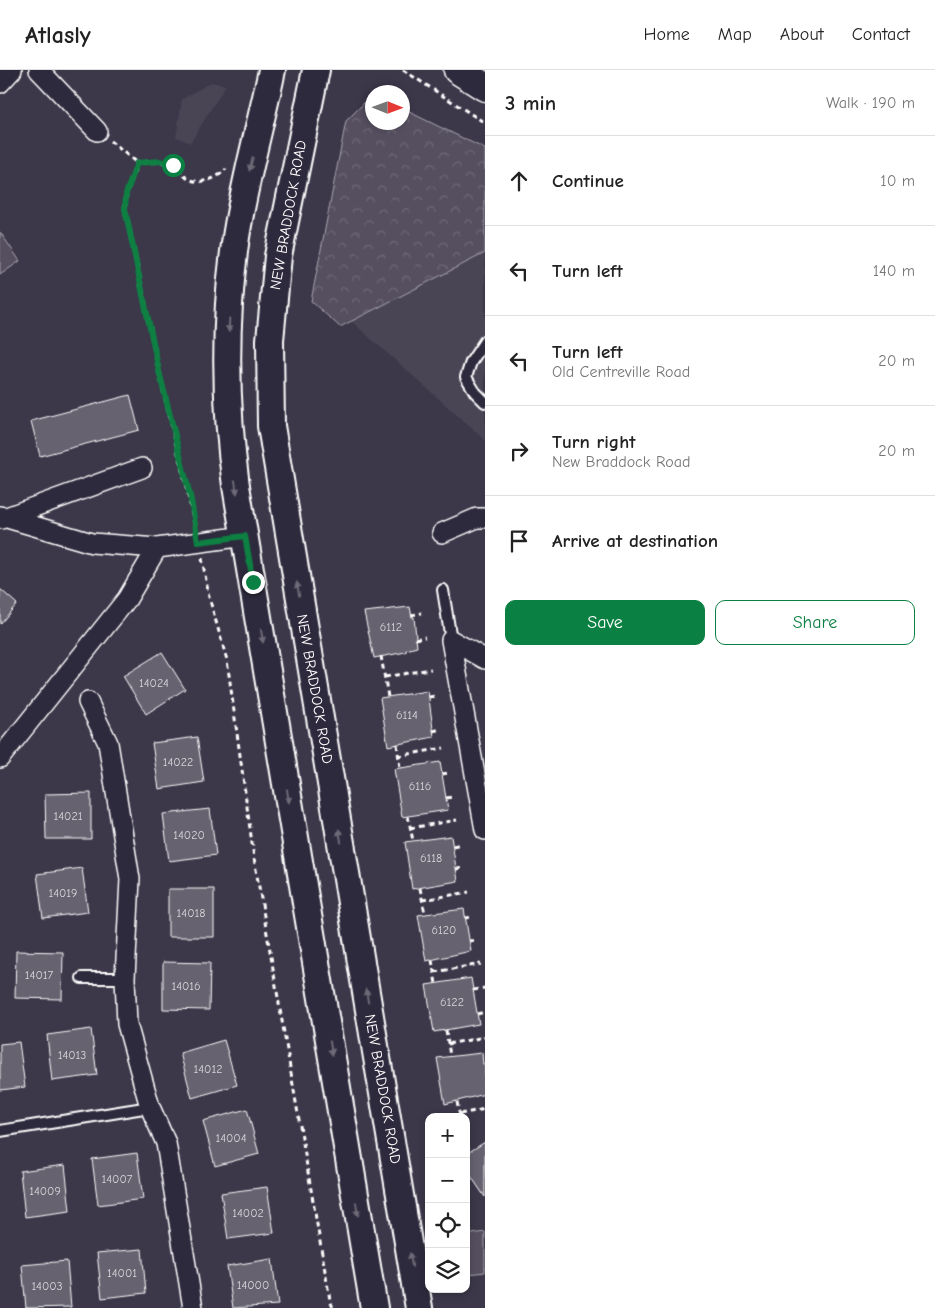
<!DOCTYPE html>
<meta charset="utf-8">
<style>
body{margin:0;font-family:"Comic Neue",sans-serif;background:#f2f2f2;color:#222}
.controls{position:absolute;right:15px;bottom:15px;display:grid;overflow:hidden;border-radius:10px;box-shadow:0 2px 8px #0003}
.controls button{width:45px;height:45px;display:grid;place-items:center;padding:0;border:0;border-bottom:1px solid #e0e0e0;background:#fff;color:#222;font:25px sans-serif}
.compass{position:absolute;left:365px;top:15px;width:45px;height:45px;border-radius:50%;background:#fff;box-shadow:0 2px 8px #0003;rotate:91deg}
.stop{position:absolute;width:15px;height:15px;margin:-11px;border:4px solid #0b8043;border-radius:50%;background:#fff}
.stop.end{background:#0b8043;border-color:#fff;box-shadow:0 1px 5px #0008}
.list{margin:0;padding:0;list-style:none}
h2{display:flex;justify-content:space-between;align-items:center;height:65px;margin:0;padding:0 20px;font-size:21px}
h2 small{font-size:16px;font-weight:400;color:#767676}
.list li{display:grid;grid-template-columns:32px 1fr auto;gap:15px;align-items:center;box-sizing:border-box;height:90px;padding:0 20px;border-top:1px solid #e0e0e0}
.list b{display:block;font-size:19px;white-space:nowrap}
.list p{margin:0;font-size:16px;white-space:nowrap;color:#767676}
.list em{font-size:16px;font-style:normal;color:#767676}
.actions{display:flex;gap:10px;padding:15px 20px}
.actions a{flex:1;padding:11px 0;border:1px solid #0b8043;border-radius:10px;text-align:center;font-size:18px;color:#0b8043}
.actions .main{background:#0b8043;color:#fff}
.icon{flex:none;width:28px;height:28px;fill:none;stroke:currentColor;stroke-width:2;stroke-linecap:round;stroke-linejoin:round}
.map{position:relative;flex:none;width:485px;height:1238px;overflow:hidden}
header{display:flex;align-items:center;gap:30px;box-sizing:border-box;height:70px;padding:0 25px;background:#fff;border-bottom:1px solid #e0e0e0}
header strong{font-size:24px}
nav{display:flex;gap:28px;margin-inline-start:auto;font-size:18px}
main{display:flex}
aside{flex:1;background:#fff}
.map>svg:first-child{display:block}
</style>
<header>
<strong>Atlasly</strong>
<nav><a>Home</a><a>Map</a><a>About</a><a>Contact</a></nav>
</header>
<main>
<div class="map">
<svg width="485" height="1238" viewBox="0 0 485 1238">
<defs>
<pattern id="forest-crowns" width="20" height="18" patternUnits="userSpaceOnUse" patternTransform="scale(1.25)"><rect width="20" height="18" fill="#555060"/><path d="M2 6a3 3 0 1 1 6 0M12 15a3 3 0 1 1 6 0" fill="none" stroke="#6e6a78"/></pattern>
</defs>
<rect width="100%" height="100%" fill="#3c3749"/>
<filter id="ink" filterUnits="userSpaceOnUse"><feTurbulence type="fractalNoise" baseFrequency=".02" numOctaves="2"/><feDisplacementMap in="SourceGraphic" scale="10" xChannelSelector="R" yChannelSelector="G"/><feConvolveMatrix kernelMatrix="1 2 1 2 8 2 1 2 1" color-interpolation-filters="sRGB"/></filter>
<g filter="url(#ink)">
<path fill="#494455" d="M211 12 226 15 190 73 176 67 182 29Z
M485 183V370L351 251Z"/>
<path fill="url(#forest-crowns)" stroke="#aaa8b0" d="M372 25V52H402L403 39 485 79V183L340 257 311 231 346 51Z"/>
<path fill="#555060" stroke="#aaa8b0" d="M0 162 20 191 0 205Z
M485 1162V1202L469 1204 466 1165Z"/>
<path fill="#666270" stroke="#fff" d="M130 325 139 360 40 386 31 351Z
M0 519 17 534 0 554Z
M410 537 412 547H414L417 577 406 580V582L374 588 364 542Z
M162 582 185 619 146 644 123 606Z
M428 621 434 667 388 676 380 628Z
M197 667 204 712 159 719 152 673Z
M440 692 448 740 402 747 394 699Z
M91 723V769H46L45 724Z
M210 739 216 785 169 791 163 744Z
M451 766 458 811 412 819 405 772Z
M82 798 88 842 43 848 37 804Z
M168 819H214V867H168Z
M464 839 471 881 426 891 418 845Z
M16 881 63 882 62 929 15 928Z
M163 892 210 893 209 940 163 939Z
M471 908 479 954 434 962 426 915Z
M91 959 97 1005 52 1011 47 965Z
M224 970 237 1015 192 1028 180 983Z
M19 972 25 1017 0 1020V974Z
M482 983 483 994H485V1024L445 1034 437 988Z
M247 1039 259 1084 215 1096 203 1051Z
M485 1072V1127L466 1099V1084Z
M137 1083 143 1129 98 1135 92 1089Z
M65 1095 70 1141 25 1147 20 1101Z
M267 1117 274 1163 228 1169 221 1123Z
M142 1179 146 1223 102 1228 97 1183Z
M272 1189 278 1235 233 1238 227 1196Z
M67 1191 71 1237 26 1238 22 1195Z"/>
<g fill="none" stroke-linecap="round" stroke-linejoin="round">
<defs>
<path id="lane" d="M485 271 471 292 466 307 475 322 485 332
M443 520 451 570
M82 908H125
M0 1061 150 1037"/>
<path id="street" d="M39 0 97 61
M0 13 12 0
M0 446 92 473 157 478 245 466
M1 449 142 398
M442 463 477 448H485
M485 589 451 570 485 760
M88 632 108 673 130 809 125 908 127 954 150 1037 166 1073 193 1238
M0 688 127 529 157 478"/>
<path id="secondary" d="M272 0C260 58 243 116 235 174 224 255 225 336 236 416L374 1238
M316 0 278 186 270 270 271 356 419 1238"/>
<path id="highway" d="M458 0 485 17"/>
</defs>
<use href="#lane" stroke="#fff" stroke-width="14"/>
<use href="#street" stroke="#fff" stroke-width="22"/>
<use href="#secondary" stroke="#fff" stroke-width="30"/>
<use href="#highway" stroke="#fff" stroke-width="31"/>
<path stroke="#fff" stroke-width="3" stroke-dasharray="5 4" stroke-linecap="butt" d="M403 0 485 53
M110 71 137 93
M195 455 159 301 125 139 126 125 137 93C149 92 161 90 172 95 178 98 182 104 187 108 199 116 217 109 226 99
M202 488 209 527 227 590 254 788 330 1230 333 1238
M411 545 422 543
M415 569 425 567
M381 586 388 627
M385 607 431 599
M429 627 436 626
M433 661 441 659
M397 674 400 698
M398 686 444 678
M442 704 448 703
M446 728 452 727
M408 746 413 771
M410 758 457 750
M453 776 461 774
M456 799 464 798
M420 818 425 844
M422 830 469 822
M465 848 473 847
M469 871 477 870
M432 890 436 914
M434 902 481 894
M473 920 485 918
M477 944 485 942
M446 960 450 986
M448 974 485 967
M457 1032 460 1047
M460 1044 485 1039
M466 1075 470 1081"/>
<use href="#lane" stroke="#2f2a3d" stroke-width="10"/>
<use href="#street" stroke="#2f2a3d" stroke-width="19"/>
<use href="#secondary" stroke="#2f2a3d" stroke-width="26"/>
<use href="#highway" stroke="#2f2a3d" stroke-width="28"/>
</g>
<defs><path id="oneway-solid" d="M-6-.8H1V-3.2L6.5 0L1 3.2V.8H-6Z" transform="scale(1.25)"/></defs>
<g fill="#6d6a77">
<use href="#oneway-solid" transform="translate(251 94) rotate(104)"/>
<use href="#oneway-solid" transform="translate(229 255) rotate(93)"/>
<use href="#oneway-solid" transform="translate(236 417) rotate(81)"/>
<use href="#oneway-solid" transform="translate(298 519) rotate(-100)"/>
<use href="#oneway-solid" transform="translate(262 566) rotate(81)"/>
<use href="#oneway-solid" transform="translate(288 726) rotate(81)"/>
<use href="#oneway-solid" transform="translate(340 766) rotate(-100)"/>
<use href="#oneway-solid" transform="translate(367 926) rotate(-100)"/>
<use href="#oneway-solid" transform="translate(331 978) rotate(81)"/>
<use href="#oneway-solid" transform="translate(357 1139) rotate(81)"/>
<use href="#oneway-solid" transform="translate(411 1190) rotate(-99)"/>
</g>
</g>
<g fill="none" stroke-linecap="round" stroke-linejoin="round" filter="url(#ink)">
<path stroke="#0b8043" stroke-width="6" d="M173 95 160 91 137 93 126 124 125 139 159 301 191 430 198 472 245 466 253 512"/>
</g>
<g text-anchor="middle" stroke-width="4" stroke-linejoin="round" paint-order="stroke">
<g font-size="12" fill="#d9d8db">
<text x="391" y="561">6112</text>
<text x="154" y="617">14024</text>
<text x="407" y="649">6114</text>
<text x="178" y="696">14022</text>
<text x="420" y="720">6116</text>
<text x="68" y="750">14021</text>
<text x="189" y="769">14020</text>
<text x="431" y="792">6118</text>
<text x="63" y="827">14019</text>
<text x="191" y="847">14018</text>
<text x="444" y="864">6120</text>
<text x="39" y="909">14017</text>
<text x="186" y="920">14016</text>
<text x="452" y="936">6122</text>
<text x="72" y="989">14013</text>
<text x="208" y="1003">14012</text>
<text x="231" y="1072">14004</text>
<text x="117" y="1113">14007</text>
<text x="45" y="1125">14009</text>
<text x="248" y="1147">14002</text>
<text x="122" y="1207">14001</text>
<text x="253" y="1219">14000</text>
<text x="47" y="1220">14003</text>
</g>
<g font-size="15" fill="#fff" stroke="#2f2a3d">
<text transform="translate(288 145) rotate(-80)" y="5">NEW BRADDOCK ROAD</text>
<text transform="translate(315 619) rotate(80)" y="5">NEW BRADDOCK ROAD</text>
<text transform="translate(383 1019) rotate(80)" y="5">NEW BRADDOCK ROAD</text>
</g>
</g>
</svg>
<div class="controls">
<button>+</button>
<button>−</button>
<button><svg class="icon" aria-label="locate" viewBox="0 0 24 24"><circle cx="12" cy="12" r="6"/><path d="M12 2v4M12 18v4M2 12h4M18 12h4"/></svg></button>
<button><svg class="icon" aria-label="layers" viewBox="0 0 24 24"><path d="M12 4l9 5-9 5-9-5zM3 14l9 5 9-5"/></svg></button>
</div>
<svg class="compass" viewBox="-18 -18 36 36"><path d="M0-13l5 13h-10z" fill="#e53935"/><path d="M0 13l5-13h-10z" fill="#767676"/></svg>
<div class="stop" style="left:173px;top:95px"></div>
<div class="stop end" style="left:253px;top:512px"></div>
</div>
<aside>
<h2>3 min<small>Walk · 190 m</small></h2>
<ul class="list">
<li><svg class="icon" aria-label="ahead" viewBox="0 0 24 24"><path d="M12 20V5M6 11l6-6 6 6"/></svg><div><b>Continue</b></div><em>10 m</em></li>
<li><svg class="icon" aria-label="left" viewBox="0 0 24 24"><path d="M17 20v-9H6M10 6l-5 5 5 5"/></svg><div><b>Turn left</b></div><em>140 m</em></li>
<li><svg class="icon" aria-label="left" viewBox="0 0 24 24"><path d="M17 20v-9H6M10 6l-5 5 5 5"/></svg><div><b>Turn left</b><p>Old Centreville Road</p></div><em>20 m</em></li>
<li><svg class="icon" aria-label="right" viewBox="0 0 24 24"><path d="M7 20v-9h11M14 6l5 5-5 5"/></svg><div><b>Turn right</b><p>New Braddock Road</p></div><em>20 m</em></li>
<li><svg class="icon" aria-label="arrive" viewBox="0 0 24 24"><path d="M6 21V4h12l-3 4 3 4H6"/></svg><div><b>Arrive at destination</b></div></li>
</ul>
<div class="actions"><a class="main">Save</a><a>Share</a></div>
</aside>
</main>
